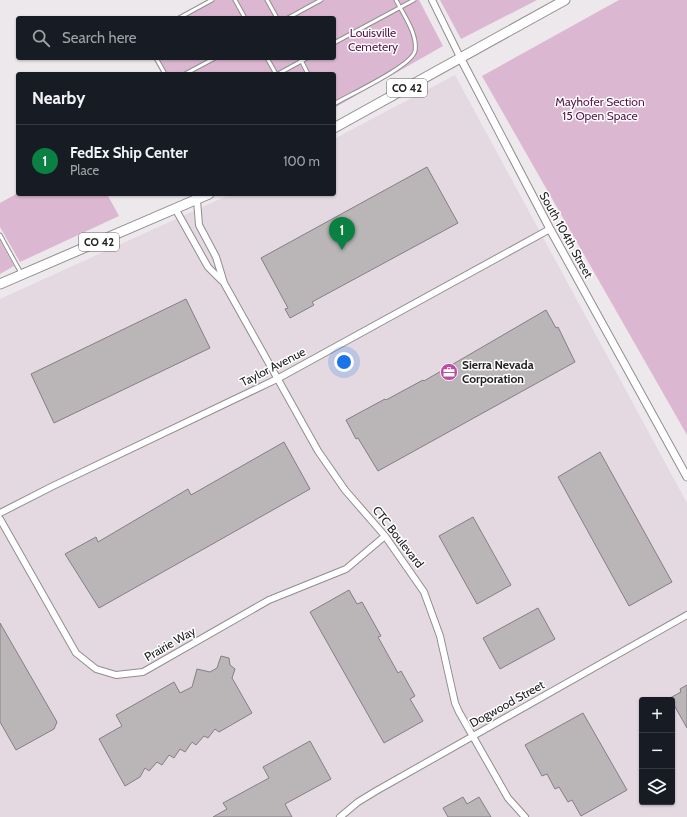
<!DOCTYPE html>
<meta charset="utf-8">
<style>
body{margin:0;font-family:Cabin,sans-serif;background:#242831;color:#f1f3f6}
.controls{position:absolute;right:12px;bottom:12px;display:grid;overflow:hidden;border-radius:4px;box-shadow:0 1px 3px #0004}
.controls button{width:36px;height:36px;display:grid;place-items:center;padding:0;border:0;border-bottom:1px solid #363941;background:#171b24;color:#f1f3f6;font:20px sans-serif}
.you{position:absolute;left:344px;top:362px;width:14px;height:14px;margin:-10px;border:3px solid #fff;border-radius:50%;background:#1a73e8;box-shadow:0 0 0 6px #1a73e833}
.badge{display:grid;place-items:center;width:26px;height:26px;border-radius:50%;background:#0b8043;color:#fff;font-size:13px;font-weight:700}
.pin{position:absolute;translate:-50% -33px;filter:drop-shadow(0 1px 2px #0008)}
.pin::after{content:'';position:absolute;top:21px;width:14px;height:12px;background:inherit;clip-path:polygon(0 0,100% 0,50% 100%)}
.list{margin:0;padding:0;list-style:none}
h2{display:flex;justify-content:space-between;align-items:center;height:52px;margin:0;padding:0 16px;font-size:17px}
h2 small{font-size:13px;font-weight:400;color:#9ea1a6}
.list li{display:grid;grid-template-columns:26px 1fr auto;gap:12px;align-items:center;box-sizing:border-box;height:72px;padding:0 16px;border-top:1px solid #363941}
.list b{display:block;font-size:15px;white-space:nowrap}
.list p{margin:0;font-size:13px;white-space:nowrap;color:#9ea1a6}
.list em{font-size:13px;font-style:normal;color:#9ea1a6}
.icon{flex:none;width:22px;height:22px;fill:none;stroke:currentColor;stroke-width:2;stroke-linecap:round;stroke-linejoin:round}
.map{position:relative;flex:none;width:687px;height:817px;overflow:hidden}
.search{position:absolute;background:#171b24;box-shadow:0 1px 3px #0004;left:16px;top:16px;width:320px;height:44px;display:flex;align-items:center;gap:10px;box-sizing:border-box;padding:0 14px;border-radius:4px;color:#9ea1a6;font-size:15px}
.panel{position:absolute;background:#171b24;box-shadow:0 1px 3px #0004;left:16px;top:72px;width:320px;height:124px;border-radius:4px}
.map>svg:first-child{display:block}
</style>
<div class="map">
<svg width="687" height="817" viewBox="0 0 687 817">
<rect width="100%" height="100%" fill="#ece8eb"/>
<path fill="#e4d9e1" fill-rule="evenodd" d="M455 75 687 503V817H0V299L231 194H334V139ZM642 700H672V802H642Z"/>
<path fill="#dcb7d1" d="M207 0H419L443 46 334 108V74H162L153 58H334V18H175Z
M440 0H537L461 39Z
M619 0H687V435L482 76Z
M18 193 107 194 119 216 20 262 0 227V203Z
M0 241 14 266 0 274Z"/>
<path fill="#bab6b8" stroke="#837f82" d="M427 167 458 223 312 302 314 305 290 318 285 309 288 308 261 258Z
M186 299 210 348 54 423 31 374Z
M546 310 556 328 558 327 575 362 378 471 358 438 356 439 346 420 385 399 386 400 423 380 424 381Z
M284 442 310 489 99 608 65 554 96 537 98 542 188 489 191 495Z
M600 452 672 582 629 606 558 477Z
M473 517 511 585 477 604 439 536Z
M349 590 357 604 362 602 381 636 378 637 398 673 401 671 415 696 410 699 423 721 384 743 310 612Z
M538 608 555 639 500 669 483 638Z
M0 623 57 722 54 729 16 750 0 722Z
M221 656 229 658 230 665 235 669 232 678 252 713 219 732 215 729 208 738 204 736 196 745 192 742 185 752 180 749 174 758 169 755 162 765 157 762 149 771 145 768 140 777 125 786 99 739 122 726 116 715 174 682 180 693 192 687 197 669 210 672 217 668Z
M687 685V728L670 698 681 692 680 689Z
M583 713 627 790 581 816 572 800 568 802 559 787 555 789 547 774 542 776 525 745Z
M310 741 331 779 285 804 292 817H213L227 809 223 803 269 778 263 767Z
M463 797 467 804 479 797 491 817H448L443 808Z"/>
<g fill="none" stroke-linecap="round" stroke-linejoin="round">
<defs>
<path id="service" d="M235 0 245 18
M267 0 277 18
M179 18 212 0
M288 18 321 0
M334 43 414 0
M156 58 165 74
M267 58 276 74
M300 58 308 74
M185 74 215 58
M278 74 307 58
M334 104C349 95 412 66 415 51 418 34 403 14 396 0
M0 235 21 273"/>
<path id="minor" d="M432 0 461 59
M197 200 199 225 216 257 224 283 318 451 345 490 385 536 424 592 440 636 455 703 459 712 508 798 525 817
M176 210 208 267 222 281
M0 513 53 486 277 379 550 229
M0 519 76 653 96 669 116 675 143 672 269 600 346 569 385 536
M340 817 358 802 376 791 687 615"/>
<path id="tertiary" d="M461 59 550 229 687 477"/>
<path id="primary" d="M334 128 565 0
M0 284 209 194"/>
</defs>
<use href="#service" stroke="#918d8f" stroke-width="5"/>
<use href="#minor" stroke="#918d8f" stroke-width="8"/>
<use href="#tertiary" stroke="#918d8f" stroke-width="9"/>
<use href="#primary" stroke="#918d8f" stroke-width="11"/>
<use href="#service" stroke="#fff" stroke-width="3"/>
<use href="#minor" stroke="#fff" stroke-width="6"/>
<use href="#tertiary" stroke="#fff" stroke-width="7"/>
<use href="#primary" stroke="#fff" stroke-width="9"/>
</g>
<defs>
<symbol id="office-disc" viewBox="-11 -11 22 22"><circle r="9.5" fill="#be4ba5" stroke="#fff"/><path d="M-6-3h4V-5.5h4V-3h4V5H-6ZM-1-4.5V-3h2v-1.5ZM-6 0V1H6V0Z" fill="#fff"/></symbol>
</defs>
<g fill-rule="evenodd">
<use href="#office-disc" x="439" y="362" width="20" height="20"/>
</g>
<g text-anchor="middle" stroke-width="3" stroke-linejoin="round" paint-order="stroke">
<g fill="#fff" stroke="#656465" stroke-width="1">
<rect x="387" y="79" width="40" height="18" rx="3"/>
<rect x="79" y="233" width="40" height="18" rx="3"/>
</g>
<g font-size="11" font-weight="bold" fill="#232223">
<text x="407" y="92">CO 42</text>
<text x="99" y="246">CO 42</text>
</g>
<g font-size="12" fill="#58144b" stroke="#fff">
<text x="373" y="37">Louisville<tspan x="373" dy="14">Cemetery</tspan></text>
<text x="600" y="106">Mayhofer Section<tspan x="600" dy="14">15 Open Space</tspan></text>
</g>
<g font-size="12" fill="#232223" stroke="#fff">
<text transform="translate(566 235) rotate(61)" y="4">South 104th Street</text>
<text transform="translate(273 367) rotate(-27)" y="4">Taylor Avenue</text>
<text transform="translate(398 537) rotate(52)" y="4">CTC Boulevard</text>
<text transform="translate(170 644) rotate(-30)" y="4">Prairie Way</text>
<text transform="translate(507 704) rotate(-29)" y="4">Dogwood Street</text>
</g>
<g font-size="12" font-weight="bold" fill="#232223" stroke="#fff" text-anchor="start">
<text x="462" y="369">Sierra Nevada<tspan x="462" dy="14">Corporation</tspan></text>
</g>
</g>
</svg>
<div class="controls">
<button>+</button>
<button>−</button>
<button><svg class="icon" aria-label="layers" viewBox="0 0 24 24"><path d="M12 4l9 5-9 5-9-5zM3 14l9 5 9-5"/></svg></button>
</div>
<div class="you"></div>
<div class="pin badge" style="left:342px;top:250px">1</div>
<div class="search"><svg class="icon" aria-label="search" viewBox="0 0 24 24"><circle cx="10" cy="10" r="6"/><path d="M15 15l6 6"/></svg>Search here</div>
<section class="panel">
<h2>Nearby<small></small></h2>
<ul class="list">
<li><span class="badge">1</span><div><b>FedEx Ship Center</b><p>Place</p></div><em>100 m</em></li>
</ul>
</section>
</div>
